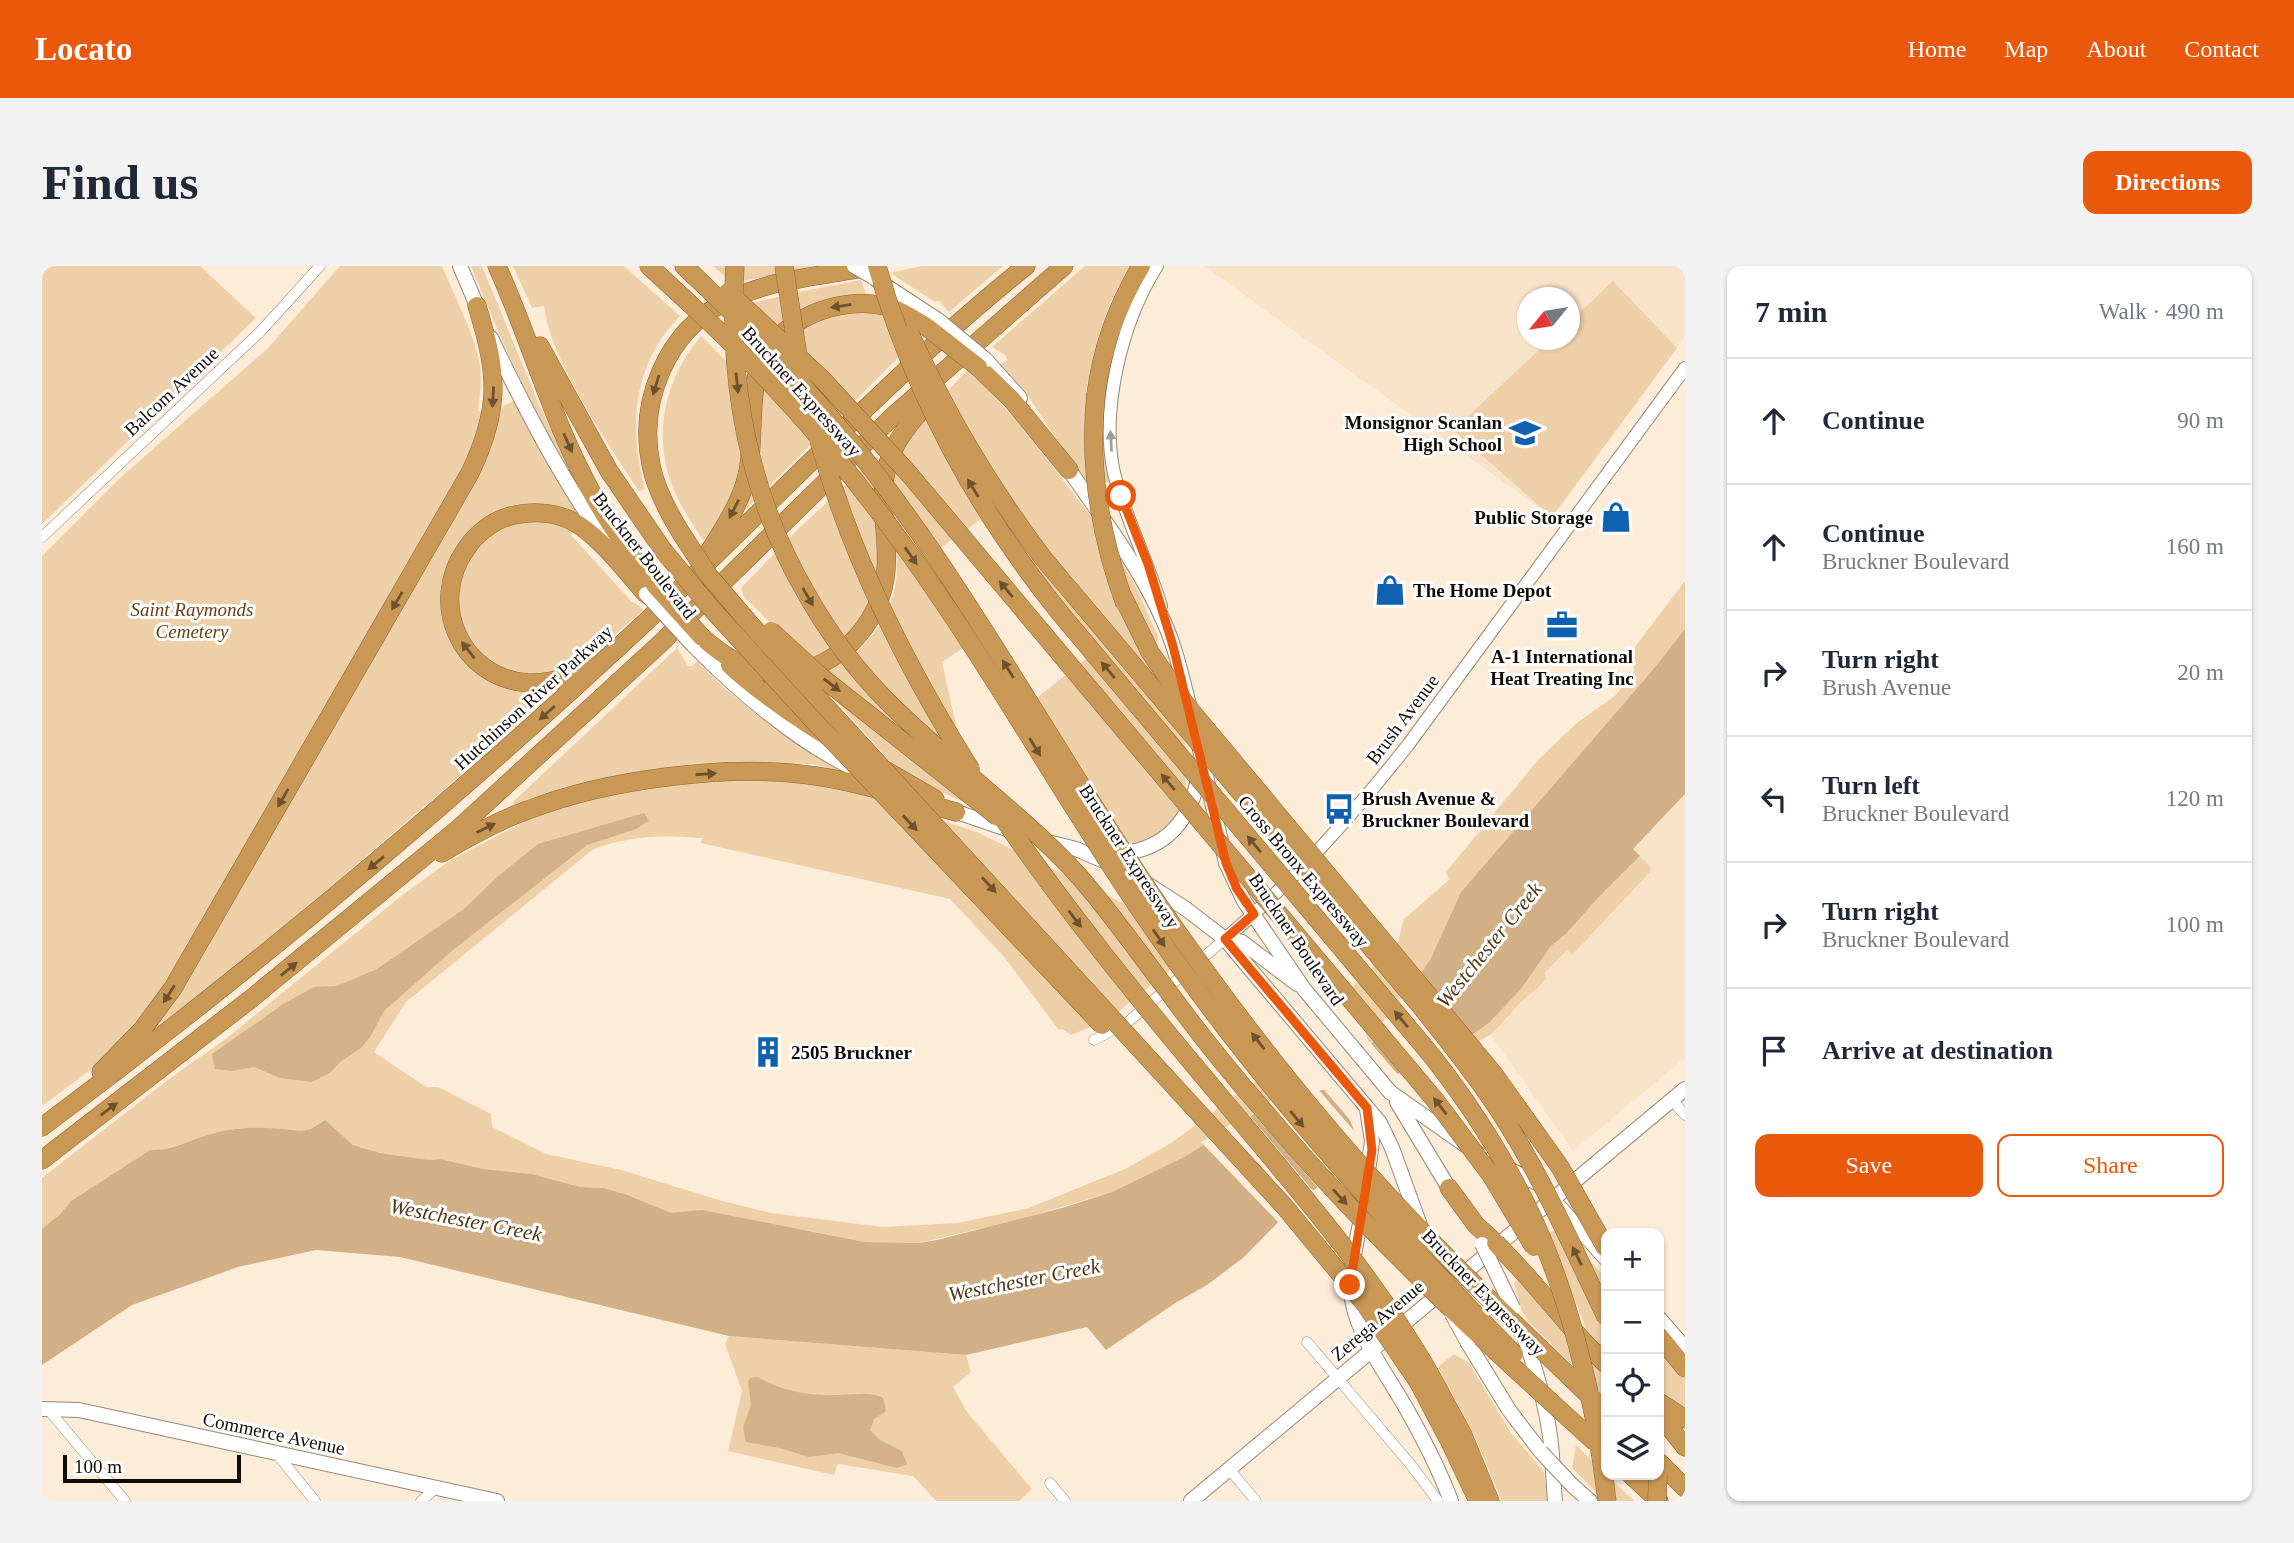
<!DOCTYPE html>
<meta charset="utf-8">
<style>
body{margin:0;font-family:Georgia,serif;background:#f2f2f3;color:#1f2937}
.controls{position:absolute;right:21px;bottom:21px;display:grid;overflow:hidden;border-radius:14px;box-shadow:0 2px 5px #0004}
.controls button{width:63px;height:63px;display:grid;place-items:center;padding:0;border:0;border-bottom:2px solid #e0e1e3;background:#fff;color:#1f2937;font:35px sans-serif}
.compass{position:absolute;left:1475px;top:21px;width:63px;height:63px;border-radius:50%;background:#fff;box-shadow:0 2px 5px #0004;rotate:240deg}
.scale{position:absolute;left:21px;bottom:18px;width:178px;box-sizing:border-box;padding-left:7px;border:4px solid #110b06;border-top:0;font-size:19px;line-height:24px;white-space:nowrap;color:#110b06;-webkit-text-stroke:5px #fff;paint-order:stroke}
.stop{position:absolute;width:21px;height:21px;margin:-16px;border:5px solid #ea580c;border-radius:50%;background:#fff}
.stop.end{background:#ea580c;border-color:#fff;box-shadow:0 2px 7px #0008}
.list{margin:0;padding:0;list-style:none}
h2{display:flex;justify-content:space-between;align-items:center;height:91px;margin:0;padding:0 28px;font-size:30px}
h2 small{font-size:23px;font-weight:400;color:#747a83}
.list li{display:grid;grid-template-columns:46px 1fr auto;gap:21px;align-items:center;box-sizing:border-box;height:126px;padding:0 28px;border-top:2px solid #e0e1e3}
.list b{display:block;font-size:26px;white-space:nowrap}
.list p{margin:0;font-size:23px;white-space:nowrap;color:#747a83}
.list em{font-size:23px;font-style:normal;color:#747a83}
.actions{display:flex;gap:14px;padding:21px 28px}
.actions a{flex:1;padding:16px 0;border:2px solid #ea580c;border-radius:14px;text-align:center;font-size:24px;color:#ea580c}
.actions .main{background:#ea580c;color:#fff}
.icon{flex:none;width:38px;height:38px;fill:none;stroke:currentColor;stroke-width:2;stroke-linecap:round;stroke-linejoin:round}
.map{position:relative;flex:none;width:1643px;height:1235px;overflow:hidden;border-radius:14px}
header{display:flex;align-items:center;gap:42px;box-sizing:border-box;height:98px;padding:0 35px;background:#ea580c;color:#fff}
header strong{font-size:33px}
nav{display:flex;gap:38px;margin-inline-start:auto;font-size:24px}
.intro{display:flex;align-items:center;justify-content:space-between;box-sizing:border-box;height:168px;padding:0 42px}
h1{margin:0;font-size:49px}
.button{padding:18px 32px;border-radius:14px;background:#ea580c;color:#fff;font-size:24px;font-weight:700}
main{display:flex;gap:42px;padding:0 42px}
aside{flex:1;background:#fff;border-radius:14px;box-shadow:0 2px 5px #0004}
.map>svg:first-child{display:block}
</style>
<header>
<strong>Locato</strong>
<nav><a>Home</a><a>Map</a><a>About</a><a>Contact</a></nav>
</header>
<div class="intro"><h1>Find us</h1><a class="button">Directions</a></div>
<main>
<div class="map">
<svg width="1643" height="1235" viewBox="0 0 1643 1235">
<rect width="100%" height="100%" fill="#fdecd8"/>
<path fill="#f8e3c8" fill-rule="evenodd" d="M1162 0H1643V70L1510 251ZM1486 32H1528V74H1486Z
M1643 528V792L1531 885 1448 768 1481 734 1499 719 1503 707 1525 684 1530 688 1608 606 1591 584Z"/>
<path fill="#edcfa8" d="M0 0H158L214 52 0 258Z
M298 0H400C411 27 435 73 438 100 440 115 438 130 436 145L442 146 429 191 123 726 64 792 0 840V290L78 212 226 82Z
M429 0H440L498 141 537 220C492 149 460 77 429 0Z
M471 0H582L638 50C591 98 586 160 603 223L597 225C567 179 508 94 502 40L490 42Z
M671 0H774L691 17Z
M880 0H961L907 46 897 35 893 36 848 7Z
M1043 0H1089C1063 37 1052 82 1044 126L1063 129 1062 183 1068 216 1044 217 986 130 959 98 965 94 963 89 950 81Z
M819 14 825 31 740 59H734L710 37 761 25Z
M1571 15 1635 82 1510 251 1411 164 1508 74H1528V56Z
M811 45C840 47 855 53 880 68L694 253 720 118 729 93 764 60 786 50Z
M659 70 700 111 702 171 695 226 671 266 661 274C650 257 639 241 631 222 610 169 623 113 659 70Z
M925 104 946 123 979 160 1065 271 1094 321 1116 371 1115 379 1142 445 1144 529 1140 541 1122 565 1100 578 1066 580 976 447 1050 388 938 254 886 291 937 371 900 396 930 531 973 560 906 529 851 499 777 415 779 406C823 390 856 347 855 299 854 269 845 239 852 208 861 165 897 135 925 104Z
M472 135 510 205 539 251 513 243 428 268 405 359 474 423 491 426 500 433V436L442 489 206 692 96 775 457 151 461 140Z
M835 190 838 194C837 255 849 328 801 373 791 382 781 389 769 392L761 388 702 331 699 322 753 266Z
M495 253 529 260V269L590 336 594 337 601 344 552 387 527 405 496 412 454 402 430 380 417 353 416 317 432 283 460 260Z
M1643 315V363L1609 406 1419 626 1388 694 1328 781 1310 721 1356 676 1362 653 1407 614 1404 606 1496 494 1536 456 1573 430 1593 404 1586 390Z
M635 382 646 400H650L655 395 680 420 732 463 795 504 770 498 700 497 473 542 471 536Z
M722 512 798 519 937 567 1081 637 1138 696 1066 754 1029 769 1020 763 1017 764 963 692 908 633 659 577 660 572C621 569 586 569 550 584L364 736 332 786 384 821H396L449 848 450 861 504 888 579 904 677 934 729 947 841 961 916 957 987 942 1085 902 1129 877 1213 815 1232 836 1142 891 1070 926 975 954 877 977 823 976 769 965 642 947H629L562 922 538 921 490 908 440 903 398 893 387 894 338 887 311 879 283 855 269 863 259 865 197 862 118 884H108L29 935 17 949 0 963V912L127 813 185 772 358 631 407 595 497 548 555 532 634 517Z
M1598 590 1609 602 1608 606 1530 689 1525 684 1503 707 1504 712C1498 722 1489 727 1480 735 1470 745 1461 757 1450 767 1434 780 1408 785 1388 789L1427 771 1447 757 1479 723 1509 680 1524 668 1555 633Z
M1516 961 1564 1012V1090L1549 1074 1506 969Z
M1478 1013 1564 1107V1132L1486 1055 1480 1045 1472 1017Z
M687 1070 924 1089 929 1106 911 1121 925 1146 990 1223 977 1235H894L871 1210 796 1198 792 1209 686 1185 700 1125 683 1078Z
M1617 1082 1643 1114V1145L1617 1130Z
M1412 1088 1427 1097 1469 1167 1502 1206 1506 1235H1460L1432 1169 1396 1101Z
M1534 1179 1592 1235H1563L1530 1202Z"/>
<path fill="#d4b287" d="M602 547 607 555 594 563 545 579 411 684 342 745 328 771 319 782 298 796 288 807 269 816 238 812 212 801 190 805 173 803 170 788 243 737 272 721 295 720 335 703 422 643 455 611 496 578Z
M716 1111C741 1126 768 1130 797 1129 812 1129 827 1125 841 1132L844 1145 832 1153 828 1164 838 1174 860 1185 865 1198 855 1202 796 1187 767 1191 737 1182 704 1176 701 1161 709 1139 706 1115 708 1112Z"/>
<path fill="#d2b085" d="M1643 363V528L1591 583 1598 590 1555 633 1524 668 1509 680 1479 723 1447 757 1427 771 1377 791 1306 849 1320 884 1248 944 1201 992 1165 1019 1135 1036 1064 1084 1045 1061 924 1089 687 1070 358 991 274 984 196 1001 90 1039 0 1099V963L17 949 29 935 108 884C132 885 154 871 177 866 204 859 232 862 259 865L269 863 283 854 311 879 338 887 387 894 398 893 441 903 490 908 538 921 562 922 585 929 629 947 660 944 823 976 877 977 895 974 1020 942 1070 926 1142 891 1232 836 1284 823 1321 790 1388 694 1419 626 1609 406Z"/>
<path fill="#fdecd8" d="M1376 706 1417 779 1379 794 1360 809 1329 773Z
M1327 775 1358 811 1310 850 1308 854 1279 820 1319 788Z
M1275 822 1320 874 1323 883 1322 886 1277 923 1210 846 1231 833Z
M1206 848 1273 927 1238 958 1159 876Z"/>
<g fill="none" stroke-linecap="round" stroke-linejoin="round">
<defs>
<path id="minor" d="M0 271 218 66 278 0
M1052 774 1086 756 1183 673
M1630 834 1643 849
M1265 1076 1369 1199 1396 1235
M5 1142 83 1235
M234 1187 273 1235
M1187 1203 1214 1235
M1008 1217 1023 1235
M379 1235 393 1223"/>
<path id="tertiary" d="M1115 0C1080 55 1058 143 1072 207 1083 251 1106 296 1119 340
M1183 673C1254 613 1309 551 1366 479L1643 102"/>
<path id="secondary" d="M418 0 438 47
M835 14 896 54
M449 72C483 143 519 213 565 277
M944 94 978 132
M1023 198C1058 249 1097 299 1122 356 1134 383 1140 411 1147 439
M651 379C699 428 754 475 816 505
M1156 475 1184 597 1202 635 1262 723 1348 826 1433 886 1497 918 1564 993
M906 543 973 566
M1002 575 1034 583 1069 598
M1074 588C1124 585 1151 553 1157 505
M1105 618 1144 643 1183 673 1338 857 1350 882 1379 962
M1183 673 1200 676 1255 718
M1355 836 1411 929
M1325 843 1330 875 1325 913
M1310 999 1320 947
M1308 1019C1311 1066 1342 1103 1364 1142 1381 1172 1397 1203 1409 1235
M1617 1052 1643 1082
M1480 1065C1493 1100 1503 1134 1508 1170 1511 1192 1511 1213 1513 1235
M1426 1077 1467 1144 1499 1186
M0 1143 37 1144 455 1235
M1531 1220 1548 1235
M1149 1235 1643 823"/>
<path id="motorway" d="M455 0C489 75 510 155 550 227 568 260 590 290 613 319
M607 0 647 37
M642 0 663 20
M498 80 567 205 621 284
M936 101 970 134 1027 204
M1054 128C1060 82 1075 40 1099 0
M639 267C626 246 614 224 609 199 596 136 624 66 683 36 727 13 780 10 828 1
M663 292C678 268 695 244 703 217 714 181 706 142 716 105 731 54 800 26 849 42 862 46 874 55 886 62
M660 371C677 386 697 401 720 405 778 418 834 369 843 313 849 276 835 239 845 201 852 172 875 149 895 127
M688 399C748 454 823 492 893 533
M547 401C528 411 508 418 486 417 418 412 386 337 424 283 433 269 449 256 465 251 485 245 509 245 528 254 556 268 583 304 604 328
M400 587C428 570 455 555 486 544 566 513 690 497 774 510 822 517 868 533 914 546
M59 806 100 764 131 722 428 207C459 142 456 108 435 40
M0 861C209 705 404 542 595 364 725 243 846 111 984 0
M0 894 210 732 416 563 620 376 849 152 1022 0
M1407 922 1434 959 1454 977
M1484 1009 1541 1075 1564 1098
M1617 1070 1643 1102
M1388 1108 1421 1169 1448 1235
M1377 1117 1408 1176 1436 1235
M1617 1136 1643 1153
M1617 1148 1643 1181
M1617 1196 1643 1222
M1589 1209 1617 1235"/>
</defs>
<use href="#minor" stroke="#978875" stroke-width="11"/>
<use href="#tertiary" stroke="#978875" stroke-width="14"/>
<use href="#secondary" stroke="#978875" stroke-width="16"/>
<use href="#motorway" stroke="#896739" stroke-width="19"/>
<use href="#minor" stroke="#fff" stroke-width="10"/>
<use href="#tertiary" stroke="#fff" stroke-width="12"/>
<use href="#secondary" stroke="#fff" stroke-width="14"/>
<use href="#motorway" stroke="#ca9855" stroke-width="18"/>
<defs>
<path id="secondary-bridge" d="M812 0 831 11
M896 54 944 94
M604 328 651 379
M1440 978 1471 1042
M1410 1048 1426 1077
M1499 1186 1531 1220"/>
<path id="motorway-bridge" d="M693 0C686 114 706 227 764 327 786 366 813 403 845 435 905 496 977 545 1035 608 1067 644 1094 683 1123 721 1154 764 1187 805 1222 845 1323 965 1437 1071 1553 1176
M742 0 756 90
M835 0C872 128 935 244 1018 347L1390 790C1426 836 1458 885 1484 938 1527 1025 1554 1138 1565 1235
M663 20C696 52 729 85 760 119 810 174 856 235 898 297 979 417 1050 545 1134 664 1205 765 1282 863 1367 952 1430 1019 1498 1081 1564 1146
M686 26 780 113 868 209 1393 834 1449 909 1492 981
M647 37C725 108 795 187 857 273 946 394 1018 527 1103 651 1211 810 1338 951 1472 1088
M886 62 936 101
M868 68C904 148 948 222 1001 292L1381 743C1408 777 1435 810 1458 846 1500 911 1531 982 1564 1051
M1054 128C1046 201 1058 269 1083 338
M777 175C810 293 864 400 929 504
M639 267 667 310 709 359 1242 940 1323 1038 1377 1117
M621 284 668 341 771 454 1060 759
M613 319 660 371
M1080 329 1108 386 1145 440 1451 807 1518 901 1564 982
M729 365 778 410 956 551
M952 539C1021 641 1098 735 1177 829 1252 919 1329 1006 1388 1108
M1454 977 1484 1009
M1615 1235 1616 1209"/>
</defs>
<use href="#secondary-bridge" stroke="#978875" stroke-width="16" stroke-linecap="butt"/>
<use href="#motorway-bridge" stroke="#896739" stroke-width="19" stroke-linecap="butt"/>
<use href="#secondary-bridge" stroke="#fff" stroke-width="14"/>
<use href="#motorway-bridge" stroke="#ca9855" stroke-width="18"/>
</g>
<defs><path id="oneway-solid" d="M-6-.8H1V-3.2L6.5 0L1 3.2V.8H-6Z" transform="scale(1.75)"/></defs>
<g fill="#6e522e">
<use href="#oneway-solid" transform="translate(799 40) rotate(171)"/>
<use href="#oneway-solid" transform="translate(695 117) rotate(84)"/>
<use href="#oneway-solid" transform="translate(614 119) rotate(107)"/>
<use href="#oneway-solid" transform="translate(451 131) rotate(93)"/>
<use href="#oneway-solid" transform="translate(526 177) rotate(66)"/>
<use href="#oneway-solid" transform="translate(931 222) rotate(-121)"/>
<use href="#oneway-solid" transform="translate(692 243) rotate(117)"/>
<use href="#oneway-solid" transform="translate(869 290) rotate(55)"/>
<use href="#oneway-solid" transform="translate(964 323) rotate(-130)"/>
<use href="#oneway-solid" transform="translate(766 331) rotate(60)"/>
<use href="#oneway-solid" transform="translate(355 335) rotate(120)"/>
<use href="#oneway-solid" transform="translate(426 384) rotate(-128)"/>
<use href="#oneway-solid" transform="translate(966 403) rotate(-122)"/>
<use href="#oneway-solid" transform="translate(1066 404) rotate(-130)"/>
<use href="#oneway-solid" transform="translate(790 419) rotate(38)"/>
<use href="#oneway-solid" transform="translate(505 447) rotate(138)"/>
<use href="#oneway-solid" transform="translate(993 481) rotate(58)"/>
<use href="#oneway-solid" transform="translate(664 508) rotate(-4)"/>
<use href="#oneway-solid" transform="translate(1126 516) rotate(-130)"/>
<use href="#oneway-solid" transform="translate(241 532) rotate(120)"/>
<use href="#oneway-solid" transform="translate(868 557) rotate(47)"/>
<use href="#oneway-solid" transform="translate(444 562) rotate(-26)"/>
<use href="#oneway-solid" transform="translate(1212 578) rotate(-130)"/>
<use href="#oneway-solid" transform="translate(334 597) rotate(140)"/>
<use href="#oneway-solid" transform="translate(947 619) rotate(47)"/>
<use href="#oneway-solid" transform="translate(1033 653) rotate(53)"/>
<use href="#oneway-solid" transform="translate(1117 672) rotate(55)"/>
<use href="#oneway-solid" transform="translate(247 703) rotate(-39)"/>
<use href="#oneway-solid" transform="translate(127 728) rotate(123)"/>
<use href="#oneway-solid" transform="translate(1359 753) rotate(-130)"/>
<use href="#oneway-solid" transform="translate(1216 775) rotate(-128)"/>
<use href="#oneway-solid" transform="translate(1398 840) rotate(-128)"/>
<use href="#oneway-solid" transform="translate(67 843) rotate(-37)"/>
<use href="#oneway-solid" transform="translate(1255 853) rotate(50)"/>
<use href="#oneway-solid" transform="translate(1298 931) rotate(47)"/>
<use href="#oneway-solid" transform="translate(1535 990) rotate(-116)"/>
</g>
<use fill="#a09d9b" href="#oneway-solid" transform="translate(1069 175) rotate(-93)"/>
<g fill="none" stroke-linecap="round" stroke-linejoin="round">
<path stroke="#ea580c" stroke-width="9" d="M1079 230 1106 298 1131 380 1184 597 1195 623 1212 648 1183 673 1325 842 1330 884 1308 1019"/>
</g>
<defs>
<symbol id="school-bare" viewBox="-9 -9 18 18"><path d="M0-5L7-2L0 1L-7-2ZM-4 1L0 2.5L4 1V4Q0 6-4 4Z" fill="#1061af" stroke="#fff" stroke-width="2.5" paint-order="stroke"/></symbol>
<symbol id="shop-bare" viewBox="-9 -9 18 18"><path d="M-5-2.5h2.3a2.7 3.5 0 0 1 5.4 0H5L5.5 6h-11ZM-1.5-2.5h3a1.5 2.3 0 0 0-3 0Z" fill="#1061af" stroke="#fff" stroke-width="2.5" paint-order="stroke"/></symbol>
<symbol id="office-bare" viewBox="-9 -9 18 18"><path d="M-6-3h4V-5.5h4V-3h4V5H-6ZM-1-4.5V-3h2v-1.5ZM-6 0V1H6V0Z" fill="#1061af" stroke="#fff" stroke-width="2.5" paint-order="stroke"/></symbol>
<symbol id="bus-bare" viewBox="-9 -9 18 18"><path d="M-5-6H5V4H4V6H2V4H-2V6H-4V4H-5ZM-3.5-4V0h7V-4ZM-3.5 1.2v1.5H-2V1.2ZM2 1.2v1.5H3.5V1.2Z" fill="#1061af" stroke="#fff" stroke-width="2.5" paint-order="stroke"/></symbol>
<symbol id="building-bare" viewBox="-9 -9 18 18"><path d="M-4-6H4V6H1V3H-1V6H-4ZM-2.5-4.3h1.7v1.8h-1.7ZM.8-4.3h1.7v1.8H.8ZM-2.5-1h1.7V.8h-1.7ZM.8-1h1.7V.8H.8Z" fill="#1061af" stroke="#fff" stroke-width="2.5" paint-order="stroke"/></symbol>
</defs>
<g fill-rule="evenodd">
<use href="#school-bare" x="1461" y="145" width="44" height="44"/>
<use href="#shop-bare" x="1552" y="229" width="44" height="44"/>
<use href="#shop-bare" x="1326" y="302" width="44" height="44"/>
<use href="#office-bare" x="1498" y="337" width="44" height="44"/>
<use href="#bus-bare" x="1275" y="521" width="44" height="44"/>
<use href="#building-bare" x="704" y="764" width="44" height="44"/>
</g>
<g text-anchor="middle" stroke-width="6" stroke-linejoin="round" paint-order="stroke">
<g font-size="19" fill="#110b06" stroke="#fff">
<text transform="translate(129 125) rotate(-43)" y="7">Balcom Avenue</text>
<text transform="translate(760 125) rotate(48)" y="7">Bruckner Expressway</text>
<text transform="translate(603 289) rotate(52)" y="7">Bruckner Boulevard</text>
<text transform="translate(491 431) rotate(-42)" y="7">Hutchinson River Parkway</text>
<text transform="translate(1360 453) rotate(-53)" y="7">Brush Avenue</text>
<text transform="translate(1088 590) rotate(57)" y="7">Bruckner Expressway</text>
<text transform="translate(1262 605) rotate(50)" y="7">Cross Bronx Expressway</text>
<text transform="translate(1255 673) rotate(56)" y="7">Bruckner Boulevard</text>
<text transform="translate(1442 1026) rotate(46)" y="7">Bruckner Expressway</text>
<text transform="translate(1335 1054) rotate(-40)" y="7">Zerega Avenue</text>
<text transform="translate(232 1167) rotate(12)" y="7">Commerce Avenue</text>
</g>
<g font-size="19" font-weight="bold" fill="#110b06" stroke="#fff" text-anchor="start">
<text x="1460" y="163" text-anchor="end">Monsignor Scanlan<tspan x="1460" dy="22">High School</tspan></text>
<text x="1551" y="258" text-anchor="end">Public Storage</text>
<text x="1371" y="331">The Home Depot</text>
<text x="1520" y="397" text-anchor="middle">A-1 International<tspan x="1520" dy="22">Heat Treating Inc</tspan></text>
<text x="1320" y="539">Brush Avenue &amp;<tspan x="1320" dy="22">Bruckner Boulevard</tspan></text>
<text x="749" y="793">2505 Bruckner</text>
</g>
<g font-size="19" font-style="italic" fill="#64420d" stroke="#fff">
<text x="150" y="350">Saint Raymonds<tspan x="150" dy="22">Cemetery</tspan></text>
</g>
<g font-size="21" font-style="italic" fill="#513816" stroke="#fff">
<text transform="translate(1447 679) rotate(-51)" y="7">Westchester Creek</text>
<text transform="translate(424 954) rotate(11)" y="7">Westchester Creek</text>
<text transform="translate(982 1014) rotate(-11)" y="7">Westchester Creek</text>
</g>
</g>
</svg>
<div class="controls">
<button>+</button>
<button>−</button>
<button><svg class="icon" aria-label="locate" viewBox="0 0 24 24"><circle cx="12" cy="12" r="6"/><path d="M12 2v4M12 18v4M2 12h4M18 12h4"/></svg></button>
<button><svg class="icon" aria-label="layers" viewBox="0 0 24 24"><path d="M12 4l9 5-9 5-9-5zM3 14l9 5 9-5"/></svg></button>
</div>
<svg class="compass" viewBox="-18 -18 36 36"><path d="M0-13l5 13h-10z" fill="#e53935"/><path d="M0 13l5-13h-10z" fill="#747a83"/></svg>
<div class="scale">100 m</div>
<div class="stop" style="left:1079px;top:230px"></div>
<div class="stop end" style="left:1308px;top:1019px"></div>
</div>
<aside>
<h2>7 min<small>Walk · 490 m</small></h2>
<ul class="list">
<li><svg class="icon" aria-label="ahead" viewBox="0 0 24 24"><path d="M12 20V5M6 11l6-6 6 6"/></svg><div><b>Continue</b></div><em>90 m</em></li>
<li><svg class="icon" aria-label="ahead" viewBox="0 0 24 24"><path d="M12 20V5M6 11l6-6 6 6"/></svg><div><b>Continue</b><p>Bruckner Boulevard</p></div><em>160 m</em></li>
<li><svg class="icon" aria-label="right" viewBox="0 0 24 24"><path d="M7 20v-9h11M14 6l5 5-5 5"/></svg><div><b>Turn right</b><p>Brush Avenue</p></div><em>20 m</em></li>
<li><svg class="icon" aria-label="left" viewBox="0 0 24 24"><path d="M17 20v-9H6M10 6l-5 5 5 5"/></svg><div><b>Turn left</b><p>Bruckner Boulevard</p></div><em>120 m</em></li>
<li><svg class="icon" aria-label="right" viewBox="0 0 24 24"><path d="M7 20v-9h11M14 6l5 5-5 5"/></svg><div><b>Turn right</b><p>Bruckner Boulevard</p></div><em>100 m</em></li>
<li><svg class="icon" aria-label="arrive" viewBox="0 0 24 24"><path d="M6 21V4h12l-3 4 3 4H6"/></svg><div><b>Arrive at destination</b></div></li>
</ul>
<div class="actions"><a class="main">Save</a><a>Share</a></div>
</aside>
</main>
